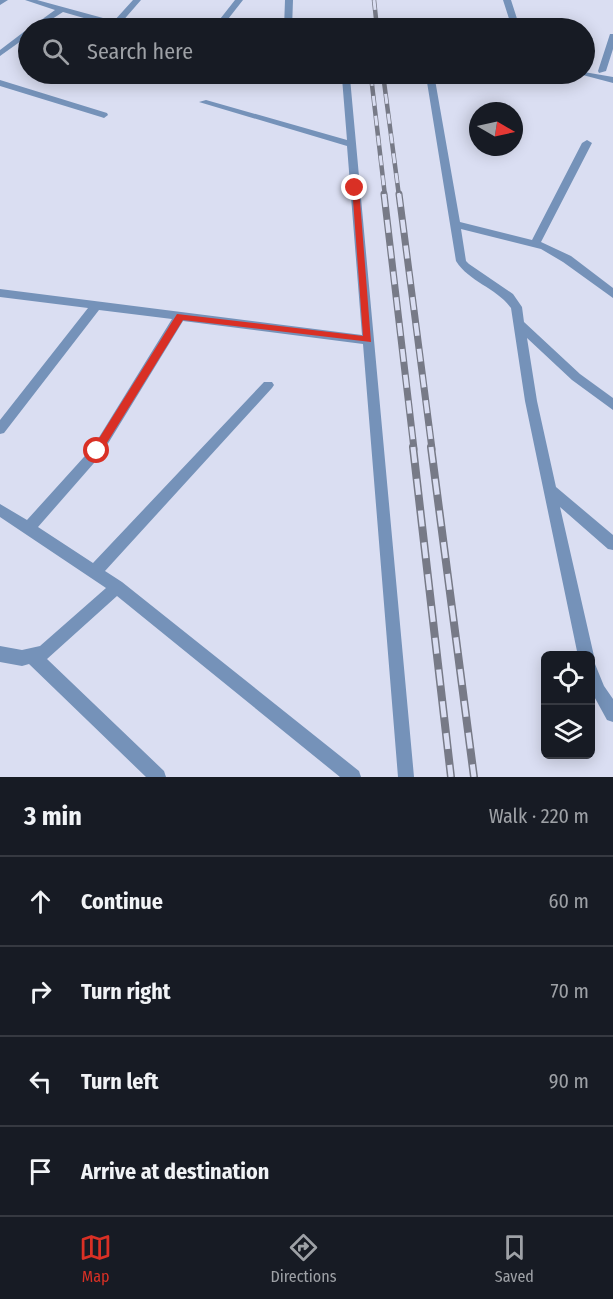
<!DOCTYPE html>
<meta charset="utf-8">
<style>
body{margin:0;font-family:"Fira Sans Condensed",sans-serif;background:#242831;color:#f1f3f6}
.controls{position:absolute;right:18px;bottom:18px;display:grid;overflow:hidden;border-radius:9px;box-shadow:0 3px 15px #0003}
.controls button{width:54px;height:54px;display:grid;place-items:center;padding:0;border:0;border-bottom:2px solid #363941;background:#171b24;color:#f1f3f6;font:30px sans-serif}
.compass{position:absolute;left:469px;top:102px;width:54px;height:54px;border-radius:50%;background:#171b24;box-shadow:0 3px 15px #0003;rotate:99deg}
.stop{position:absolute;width:18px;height:18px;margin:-14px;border:4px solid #d93025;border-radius:50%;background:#fff}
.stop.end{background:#d93025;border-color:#fff;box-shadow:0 2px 6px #0008}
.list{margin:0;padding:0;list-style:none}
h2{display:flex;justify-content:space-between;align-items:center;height:78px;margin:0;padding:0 24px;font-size:26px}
h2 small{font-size:20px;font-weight:400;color:#9ea1a6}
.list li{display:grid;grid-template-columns:39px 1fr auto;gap:18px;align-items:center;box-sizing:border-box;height:90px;padding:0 24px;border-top:2px solid #363941}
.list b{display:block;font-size:22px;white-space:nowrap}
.list em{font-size:20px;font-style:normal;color:#9ea1a6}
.icon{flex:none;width:33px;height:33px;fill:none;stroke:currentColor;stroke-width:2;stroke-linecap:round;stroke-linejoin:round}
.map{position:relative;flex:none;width:613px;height:777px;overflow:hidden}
.search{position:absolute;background:#171b24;box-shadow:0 3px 15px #0003;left:18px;right:18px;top:18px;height:66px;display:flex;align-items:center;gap:15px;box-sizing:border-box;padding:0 21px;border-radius:33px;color:#9ea1a6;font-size:22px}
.sheet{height:438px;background:#171b24}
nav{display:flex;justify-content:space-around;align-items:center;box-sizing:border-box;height:84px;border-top:2px solid #363941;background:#171b24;font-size:16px;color:#9ea1a6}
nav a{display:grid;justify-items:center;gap:3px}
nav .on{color:#d93025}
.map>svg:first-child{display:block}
</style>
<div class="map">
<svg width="613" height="777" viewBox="0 0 613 777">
<rect width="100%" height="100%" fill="#dadef2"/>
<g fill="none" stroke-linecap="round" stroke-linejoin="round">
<path fill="#7592b9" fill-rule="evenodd" d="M0 0H8L0 5Z
M25 0H37L114 21 133 0H141L121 23 132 26 133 28 115 27 63 12 38 28H30L55 10Z
M235 0H243L221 28H213Z
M285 0H293L292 28H284Z
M503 0H511L520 28H512Z
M25 31H28V36L0 56V50Z
M610 34H613V49L606 71 599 73 598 71Z
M584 72 613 77V83L579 74H584Z
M306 74H434L460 222 532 240 582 143 587 140 592 143 541 242 571 256 613 288V298L563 262 541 249 461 229 466 261 469 264 513 294 522 307 524 322 580 374 613 398V410L572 380 527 338 537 401 556 487 613 535V550L608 549 560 507 594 656 591 662 595 664 604 686 613 699V722L607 720 590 689V656H578L525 401 511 308C497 288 469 282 456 261L426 76 350 78 414 777H398L363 344 183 321 101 455 38 527 93 563 264 382H272L274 385 272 388 105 571 122 582 359 771 361 777H340L117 596 47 659 164 771 166 777H146L29 664 22 666 0 662V646L22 650 40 646 106 588 0 517V504L27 520 93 447 172 319 99 310 4 433 0 434V420L88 308 0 297V289L362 335 347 146 199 102 206 100 347 140 342 78 310 77Z
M0 80 107 113 108 115 104 118 101 117 0 86Z"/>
<defs>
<path id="rail-far2" d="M374 0 377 28
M383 74 399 196
M371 76 385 196"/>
<path id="rail-far1" d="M384 194 414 449
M399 194 432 449"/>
<path id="rail" d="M413 447 451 777
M431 447 474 777"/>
</defs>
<use href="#rail-far2" stroke="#777a87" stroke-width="4.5"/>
<use href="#rail-far1" stroke="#777a87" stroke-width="7"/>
<use href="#rail" stroke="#777a87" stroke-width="8"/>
<use href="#rail-far2" stroke="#dadef2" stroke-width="3" stroke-dasharray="10" stroke-linecap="butt"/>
<use href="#rail-far1" stroke="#dadef2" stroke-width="4.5" stroke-dasharray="13" stroke-linecap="butt"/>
<use href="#rail" stroke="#dadef2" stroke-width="5" stroke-dasharray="16" stroke-linecap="butt"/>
</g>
<path fill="#d93025" d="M352 186 359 188 371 342 183 320 100 454H93V448L177 314 363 336Z"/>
</svg>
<div class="controls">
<button><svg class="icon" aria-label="locate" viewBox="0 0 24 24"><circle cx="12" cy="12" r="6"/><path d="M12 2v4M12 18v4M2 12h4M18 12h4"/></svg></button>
<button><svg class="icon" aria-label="layers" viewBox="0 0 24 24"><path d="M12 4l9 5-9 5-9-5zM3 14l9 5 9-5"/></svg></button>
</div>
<svg class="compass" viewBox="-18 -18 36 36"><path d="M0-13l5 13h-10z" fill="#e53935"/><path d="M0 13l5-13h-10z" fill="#9ea1a6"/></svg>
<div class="stop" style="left:97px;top:451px"></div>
<div class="stop end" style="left:355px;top:188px"></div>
<div class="search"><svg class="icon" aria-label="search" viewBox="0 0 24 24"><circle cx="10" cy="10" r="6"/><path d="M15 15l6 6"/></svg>Search here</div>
</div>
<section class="sheet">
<h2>3 min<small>Walk · 220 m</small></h2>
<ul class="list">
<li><svg class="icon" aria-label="ahead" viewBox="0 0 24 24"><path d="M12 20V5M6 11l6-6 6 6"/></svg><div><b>Continue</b></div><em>60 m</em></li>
<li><svg class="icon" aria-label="right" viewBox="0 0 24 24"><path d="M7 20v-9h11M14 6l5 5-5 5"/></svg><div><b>Turn right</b></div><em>70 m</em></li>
<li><svg class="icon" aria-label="left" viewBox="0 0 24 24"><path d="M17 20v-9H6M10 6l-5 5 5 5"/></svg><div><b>Turn left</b></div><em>90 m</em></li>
<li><svg class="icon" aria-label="arrive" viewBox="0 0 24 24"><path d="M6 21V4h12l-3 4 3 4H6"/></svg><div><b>Arrive at destination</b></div></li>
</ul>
</section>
<nav>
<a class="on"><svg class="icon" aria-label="map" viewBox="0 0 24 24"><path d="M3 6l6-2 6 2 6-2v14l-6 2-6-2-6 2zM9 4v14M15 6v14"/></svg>Map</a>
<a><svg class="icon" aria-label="directions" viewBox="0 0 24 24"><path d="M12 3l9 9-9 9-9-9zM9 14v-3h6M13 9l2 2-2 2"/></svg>Directions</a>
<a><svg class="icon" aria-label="saved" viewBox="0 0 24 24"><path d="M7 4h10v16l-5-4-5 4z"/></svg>Saved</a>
</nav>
